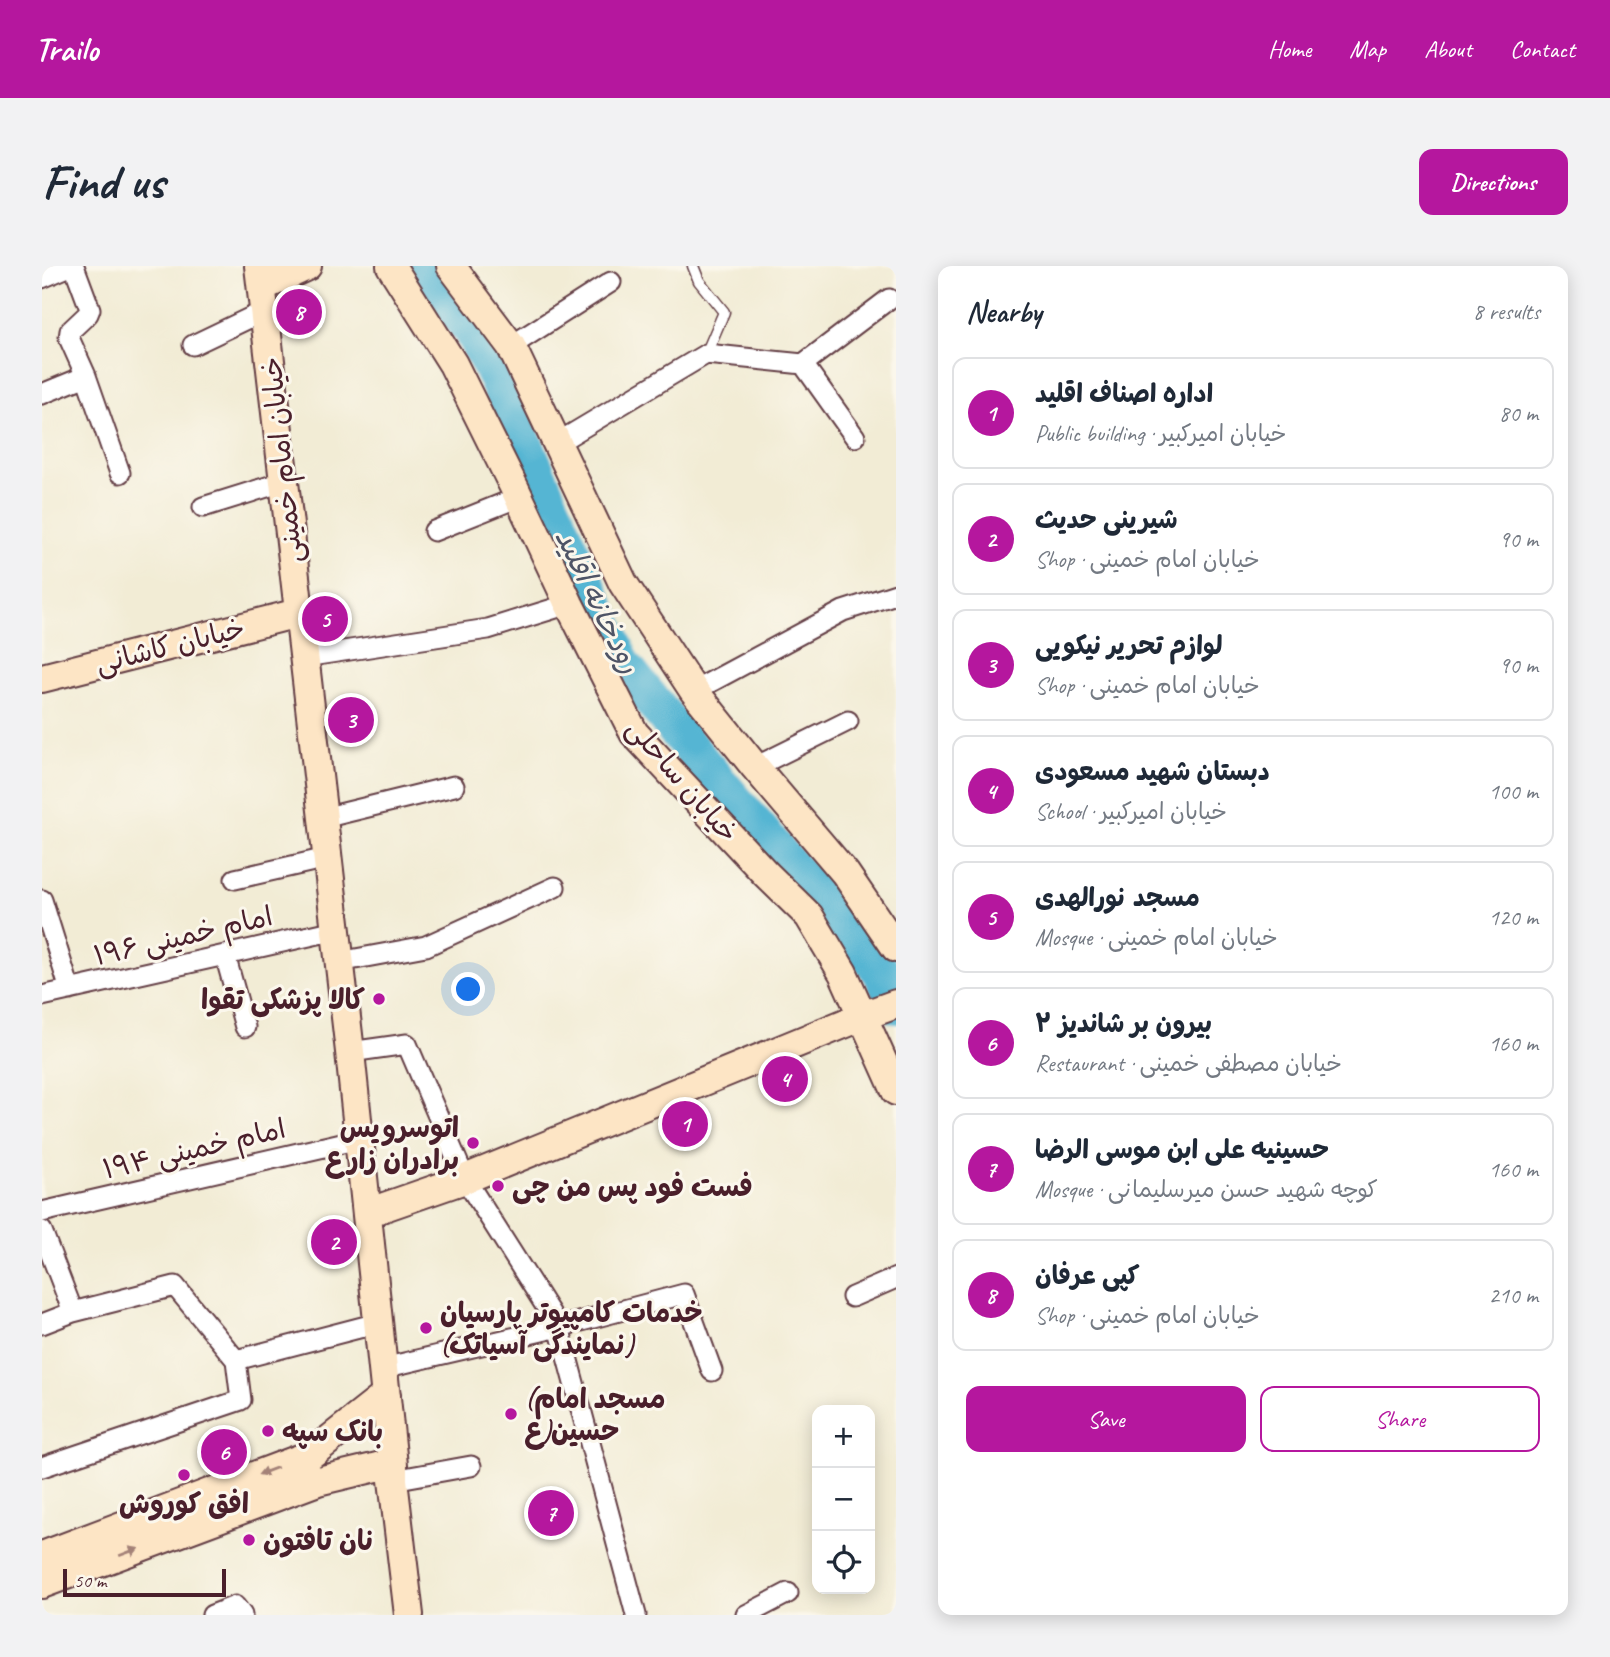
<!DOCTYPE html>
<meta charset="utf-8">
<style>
body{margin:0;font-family:Caveat,"Playpen Sans Arabic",sans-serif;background:#f2f2f3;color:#1f2937}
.controls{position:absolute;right:21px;bottom:21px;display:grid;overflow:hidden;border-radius:14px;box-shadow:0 4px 18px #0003}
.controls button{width:63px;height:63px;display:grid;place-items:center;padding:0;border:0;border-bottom:2px solid #e0e1e3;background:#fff;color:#1f2937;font:35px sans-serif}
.scale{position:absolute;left:21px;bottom:18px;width:163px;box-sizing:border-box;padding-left:7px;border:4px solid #4a1f2b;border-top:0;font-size:19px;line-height:24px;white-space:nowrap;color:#4a1f2b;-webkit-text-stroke:5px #fbf7ec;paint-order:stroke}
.you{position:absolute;left:427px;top:724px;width:24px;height:24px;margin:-18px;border:5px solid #fff;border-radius:50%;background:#1a73e8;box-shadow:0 0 0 10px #1a73e833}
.badge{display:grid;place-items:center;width:46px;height:46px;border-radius:50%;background:#b5179e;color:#fff;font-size:23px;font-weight:700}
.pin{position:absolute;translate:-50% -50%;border:4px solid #fff;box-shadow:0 2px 7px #0006}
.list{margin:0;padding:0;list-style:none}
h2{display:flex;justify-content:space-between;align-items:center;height:91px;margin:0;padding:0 28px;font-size:30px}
h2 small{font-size:23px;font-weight:400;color:#747a83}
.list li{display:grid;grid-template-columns:46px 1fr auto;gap:21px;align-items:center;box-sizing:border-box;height:112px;margin:0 14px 14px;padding:0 14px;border:2px solid #e0e1e3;border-radius:14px}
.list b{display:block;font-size:26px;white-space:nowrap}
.list p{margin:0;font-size:23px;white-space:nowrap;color:#747a83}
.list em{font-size:23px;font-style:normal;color:#747a83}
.actions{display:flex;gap:14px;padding:21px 28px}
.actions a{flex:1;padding:16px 0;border:2px solid #b5179e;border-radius:14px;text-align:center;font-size:24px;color:#b5179e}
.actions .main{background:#b5179e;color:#fff}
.icon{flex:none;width:38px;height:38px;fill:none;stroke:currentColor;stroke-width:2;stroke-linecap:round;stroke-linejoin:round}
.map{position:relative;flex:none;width:854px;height:1349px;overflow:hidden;border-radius:14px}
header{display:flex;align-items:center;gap:42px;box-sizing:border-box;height:98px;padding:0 35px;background:#b5179e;color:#fff}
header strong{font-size:33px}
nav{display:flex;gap:38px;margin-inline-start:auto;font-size:24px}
.intro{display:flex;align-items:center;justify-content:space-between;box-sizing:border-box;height:168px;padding:0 42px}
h1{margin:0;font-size:49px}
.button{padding:18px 32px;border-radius:14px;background:#b5179e;color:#fff;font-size:24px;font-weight:700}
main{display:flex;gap:42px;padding:0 42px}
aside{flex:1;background:#fff;border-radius:14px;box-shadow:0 4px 18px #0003}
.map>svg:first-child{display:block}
</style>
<header>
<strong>Trailo</strong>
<nav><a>Home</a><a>Map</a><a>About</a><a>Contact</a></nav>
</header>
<div class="intro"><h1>Find us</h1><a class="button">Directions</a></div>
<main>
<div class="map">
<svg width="854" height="1349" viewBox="0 0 854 1349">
<rect width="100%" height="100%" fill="#fbf7ec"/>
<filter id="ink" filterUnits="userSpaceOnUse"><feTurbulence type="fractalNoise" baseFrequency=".0143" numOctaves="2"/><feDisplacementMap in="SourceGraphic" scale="14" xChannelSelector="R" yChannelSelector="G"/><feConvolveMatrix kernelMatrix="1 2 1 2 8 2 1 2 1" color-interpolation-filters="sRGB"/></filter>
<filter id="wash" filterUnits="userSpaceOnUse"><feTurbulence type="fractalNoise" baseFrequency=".00686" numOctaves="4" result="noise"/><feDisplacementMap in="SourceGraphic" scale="28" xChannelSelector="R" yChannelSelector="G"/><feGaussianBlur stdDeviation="1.57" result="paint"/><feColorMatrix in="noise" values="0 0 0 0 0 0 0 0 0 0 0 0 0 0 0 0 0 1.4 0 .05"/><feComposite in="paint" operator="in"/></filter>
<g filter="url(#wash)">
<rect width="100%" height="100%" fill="#f2ecd5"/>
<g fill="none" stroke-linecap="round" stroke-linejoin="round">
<path stroke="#55b5d3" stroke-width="38" d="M381 0 398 26 430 66 452 107 506 233 581 399 667 505 839 705 854 739"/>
</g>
</g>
<g filter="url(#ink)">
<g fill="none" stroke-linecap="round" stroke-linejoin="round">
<defs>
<path id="lane" d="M651 0 657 15 682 46 664 88"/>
<path id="street" d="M32 0 48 43 46 48 28 65 27 72 44 110 78 207
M0 12 28 0
M151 79 222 45
M469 80 569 16
M761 98 847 33
M0 128 44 110
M515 177 664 88 761 98 813 171
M161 241 241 216
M392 265 477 231
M262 391 446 363 527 338
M652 425 801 345 854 328
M713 501 806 455
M281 552 412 520
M193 613 285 592
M0 634 28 724
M183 689 203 761
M297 696 384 680 513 621
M0 730 294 664
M308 786 365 778 423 913 517 1061 594 1349
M0 946 317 873
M0 965 31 1046
M810 1031 854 1012
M0 1058 31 1046 133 1020 194 1094 336 1057
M341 1102 517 1061 642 1028 670 1105
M0 1201 199 1134 194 1094
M351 1214 429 1200
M170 1349 193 1340 200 1349
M704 1349 746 1327"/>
<path id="secondary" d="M217 0 308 786 351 1199V1214L367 1349
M349 0 411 98 473 223 527 338 592 467 724 608 767 650 801 707 854 825
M409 0 469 80 581 317 652 425 713 501 803 607 854 682
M220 21 265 0
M0 412 256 347
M325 947 423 913 826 748 854 738
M0 1290 268 1189 344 1129
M0 1318 276 1215 335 1201 351 1199"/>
</defs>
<use href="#lane" stroke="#633e44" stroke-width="13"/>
<use href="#street" stroke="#633e44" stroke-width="23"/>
<use href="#secondary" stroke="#633e44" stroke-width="32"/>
<use href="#lane" stroke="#fff" stroke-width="10"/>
<use href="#street" stroke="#fff" stroke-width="19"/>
<use href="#secondary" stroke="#fde5c5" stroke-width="28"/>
</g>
<defs><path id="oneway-solid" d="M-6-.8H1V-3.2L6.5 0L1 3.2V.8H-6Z" transform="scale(1.75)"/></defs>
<g fill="#a48278">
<use href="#oneway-solid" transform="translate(226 1205) rotate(159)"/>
<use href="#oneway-solid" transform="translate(87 1286) rotate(-21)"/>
</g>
</g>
<g fill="#b5179e" stroke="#fbf7ec" stroke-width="2.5">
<circle cx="337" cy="733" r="7"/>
<circle cx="431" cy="877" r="7"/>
<circle cx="456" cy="920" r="7"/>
<circle cx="384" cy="1062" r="7"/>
<circle cx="469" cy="1148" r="7"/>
<circle cx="226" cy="1165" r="7"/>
<circle cx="142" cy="1209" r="7"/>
<circle cx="207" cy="1274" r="7"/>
</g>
<g text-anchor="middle" stroke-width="6" stroke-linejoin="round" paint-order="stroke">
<g font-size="28" fill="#4a1f2b" stroke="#fbf7ec">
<text transform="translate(239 194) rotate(-96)" y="10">خیابان امام خمینی</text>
<text transform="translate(128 379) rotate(-14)" y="10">خیابان کاشانی</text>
<text transform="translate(641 514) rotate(49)" y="10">خیابان ساحلی</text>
<text transform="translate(141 669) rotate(-13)" y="10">امام خمینی ۱۹۶</text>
<text transform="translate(152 882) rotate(-13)" y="10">امام خمینی ۱۹۴</text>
</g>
<g font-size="28" font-weight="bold" fill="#4a1f2b" stroke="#fbf7ec" text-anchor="start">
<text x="323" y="743" text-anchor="end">کالا پزشکی تقوا</text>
<text x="417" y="871" text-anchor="end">اتوسرویس<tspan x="417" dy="32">برادران زارع</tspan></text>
<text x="470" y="930">فست فود پس من چی</text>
<text x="398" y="1056">خدمات کامپیوتر پارسیان<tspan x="398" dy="32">(نمایندگی آسیاتک)</tspan></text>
<text x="483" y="1142">(مسجد امام<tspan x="483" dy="32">حسین(ع</tspan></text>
<text x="240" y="1175">بانک سپه</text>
<text x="142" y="1247" text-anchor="middle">افق کوروش</text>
<text x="221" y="1284">نان تافتون</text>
</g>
<g font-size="30" font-style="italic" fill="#4e5466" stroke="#fbf7ec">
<text transform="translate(556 335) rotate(64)" y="10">رودخانه اقلید</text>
</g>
</g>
</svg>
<div class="controls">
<button>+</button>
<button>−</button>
<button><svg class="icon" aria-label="locate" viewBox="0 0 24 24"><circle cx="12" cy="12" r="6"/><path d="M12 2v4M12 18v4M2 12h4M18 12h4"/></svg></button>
</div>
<div class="scale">50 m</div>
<div class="you"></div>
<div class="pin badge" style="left:643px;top:858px">1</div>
<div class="pin badge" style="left:292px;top:976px">2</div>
<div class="pin badge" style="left:309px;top:454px">3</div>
<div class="pin badge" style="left:743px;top:813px">4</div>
<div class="pin badge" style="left:283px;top:353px">5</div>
<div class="pin badge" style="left:182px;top:1186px">6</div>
<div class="pin badge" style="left:509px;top:1247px">7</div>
<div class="pin badge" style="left:257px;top:46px">8</div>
</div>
<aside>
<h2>Nearby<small>8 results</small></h2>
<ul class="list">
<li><span class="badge">1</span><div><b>اداره اصناف اقلید</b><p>Public building · خیابان امیرکبیر</p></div><em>80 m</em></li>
<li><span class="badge">2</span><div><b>شیرینی حدیث</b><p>Shop · خیابان امام خمینی</p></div><em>90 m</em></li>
<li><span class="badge">3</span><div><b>لوازم تحریر نیکویی</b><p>Shop · خیابان امام خمینی</p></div><em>90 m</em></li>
<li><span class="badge">4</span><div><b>دبستان شهید مسعودی</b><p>School · خیابان امیرکبیر</p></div><em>100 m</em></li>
<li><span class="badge">5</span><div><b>مسجد نورالهدی</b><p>Mosque · خیابان امام خمینی</p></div><em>120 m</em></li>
<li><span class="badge">6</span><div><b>بیرون بر شاندیز ۲</b><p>Restaurant · خیابان مصطفی خمینی</p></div><em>160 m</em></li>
<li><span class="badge">7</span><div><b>حسینیه علی ابن موسی الرضا</b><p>Mosque · کوچه شهید حسن میرسلیمانی</p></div><em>160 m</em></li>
<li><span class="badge">8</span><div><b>کپی عرفان</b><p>Shop · خیابان امام خمینی</p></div><em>210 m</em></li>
</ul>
<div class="actions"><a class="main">Save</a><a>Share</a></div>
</aside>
</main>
